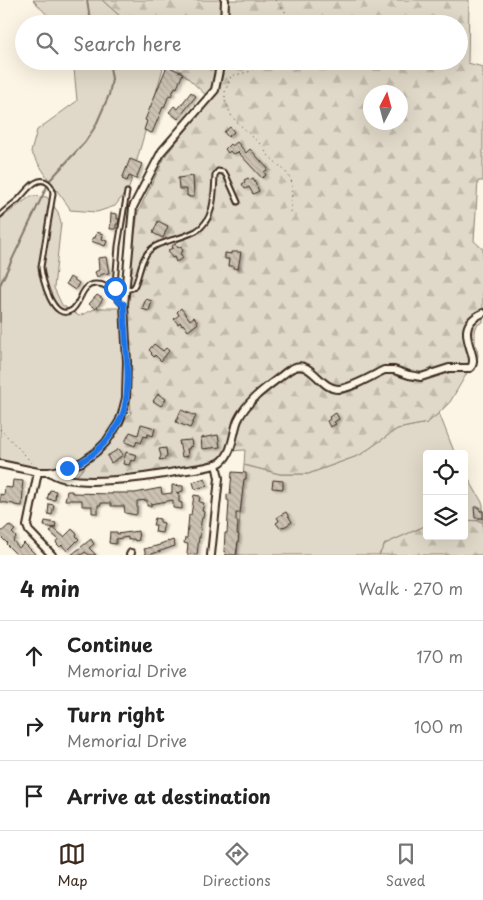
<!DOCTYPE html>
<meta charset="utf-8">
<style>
body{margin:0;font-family:"Playpen Sans",sans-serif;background:#f6f6f6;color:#222}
.controls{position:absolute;right:15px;bottom:15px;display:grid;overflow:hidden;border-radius:5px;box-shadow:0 5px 20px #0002}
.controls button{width:45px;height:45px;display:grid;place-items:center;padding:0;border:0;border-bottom:1px solid #e0e0e0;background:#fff;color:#222;font:25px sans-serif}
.compass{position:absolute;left:363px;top:85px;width:45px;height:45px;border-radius:50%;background:#fff;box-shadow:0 5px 20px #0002;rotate:6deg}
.stop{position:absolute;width:15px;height:15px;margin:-11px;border:4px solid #1a73e8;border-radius:50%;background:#fff}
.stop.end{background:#1a73e8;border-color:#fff;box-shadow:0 1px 5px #0008}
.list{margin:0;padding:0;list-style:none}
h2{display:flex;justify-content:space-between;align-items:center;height:65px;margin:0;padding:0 20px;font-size:21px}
h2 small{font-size:16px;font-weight:400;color:#767676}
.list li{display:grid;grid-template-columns:32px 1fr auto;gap:15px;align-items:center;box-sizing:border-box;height:70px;padding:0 20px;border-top:1px solid #e0e0e0}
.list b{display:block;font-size:19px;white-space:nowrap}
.list p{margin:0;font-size:16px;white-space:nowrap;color:#767676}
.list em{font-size:16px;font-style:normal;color:#767676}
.icon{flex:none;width:28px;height:28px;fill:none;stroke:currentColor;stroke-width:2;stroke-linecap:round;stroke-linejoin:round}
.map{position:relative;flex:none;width:483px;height:555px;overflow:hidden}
.search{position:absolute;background:#fff;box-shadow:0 5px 20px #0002;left:15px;right:15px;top:15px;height:55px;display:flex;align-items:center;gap:12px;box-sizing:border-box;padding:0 18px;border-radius:28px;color:#767676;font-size:19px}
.sheet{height:275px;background:#fff}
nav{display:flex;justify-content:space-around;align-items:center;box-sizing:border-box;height:70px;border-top:1px solid #e0e0e0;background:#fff;font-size:14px;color:#767676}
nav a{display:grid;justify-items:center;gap:2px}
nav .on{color:#3b2a1e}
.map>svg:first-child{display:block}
</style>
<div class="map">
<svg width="483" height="555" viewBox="0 0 483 555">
<defs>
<pattern id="forest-firs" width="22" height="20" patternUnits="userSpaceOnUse" patternTransform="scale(1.25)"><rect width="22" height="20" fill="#e0d8c8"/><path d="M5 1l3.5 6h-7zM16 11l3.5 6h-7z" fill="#c1baab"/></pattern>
<pattern id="building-back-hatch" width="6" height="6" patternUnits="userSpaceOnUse" patternTransform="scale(1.25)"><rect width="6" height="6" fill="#ccc2b3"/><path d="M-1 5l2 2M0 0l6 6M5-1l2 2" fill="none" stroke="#b0a79a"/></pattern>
<filter id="shadow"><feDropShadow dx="2.5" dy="1.5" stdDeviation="1" flood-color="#0004"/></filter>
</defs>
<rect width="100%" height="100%" fill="#fcf5e5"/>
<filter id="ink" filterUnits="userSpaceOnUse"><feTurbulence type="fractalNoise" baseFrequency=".02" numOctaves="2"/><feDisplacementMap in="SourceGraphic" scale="10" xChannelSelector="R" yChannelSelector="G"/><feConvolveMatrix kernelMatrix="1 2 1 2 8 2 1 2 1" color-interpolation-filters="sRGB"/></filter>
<g filter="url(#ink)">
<path fill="#e0d8c8" stroke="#8e8173" d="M33 0H102L129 24H51L50 18Z
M64 61H165L129 188 115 206 97 212 70 210 69 207 53 185 49 180 31 152 37 130 77 101 74 68Z
M31 196 47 197 58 212 61 223 54 288 62 305 79 316 97 308H124L131 413 74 479 0 465V219Z
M439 413 455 454H427V525L385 544 379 555H237L244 465 280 474H308L360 455 397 429 427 423Z
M464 471 483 504V523L480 521 464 520Z"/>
<path fill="url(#forest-firs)" stroke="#8e8173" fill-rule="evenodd" d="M102 0H469L468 63 483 67V181H478L474 241 483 249V322L477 325 475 331V345L477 349 478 355 476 367 470 368 450 402 439 413 427 423 397 429 360 455 308 474H280L244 465 245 450 229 451 218 463 127 479H74L131 413 124 308 138 212 166 155 211 100 170 61H459V24H129ZM370 92H400V122H370Z
M464 520 480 521 483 523V555H379L385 544 427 525V536H464Z"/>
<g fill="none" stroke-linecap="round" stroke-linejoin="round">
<path stroke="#85796b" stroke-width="2" d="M87 0 89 13 94 24
M0 322V285L50 180 85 142 95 127 109 95 112 79 109 61"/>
</g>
<path fill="url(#building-back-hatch)" stroke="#3b2a1e" filter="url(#shadow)" d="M303 18 307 20 310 24H297L300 20Z
M167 66 183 73 177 88 175 87 171 96 169 95 164 108 163 107 152 133 144 130 147 121 145 120Z
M191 92 196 96 178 119 169 112 174 106 178 109Z
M230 127 234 132 228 137 224 132Z
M237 142 246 153 250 149 268 169 264 172 266 175 262 178 238 152 233 154 230 151 228 153 225 149 230 144 232 146Z
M130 159 142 164 136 179 129 176 127 181 122 179Z
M193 176 194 197H189V196H187V189H179L178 178Z
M248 178 250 180 253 178 259 191 253 194 249 187 245 189 242 184 245 182 244 180Z
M111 213 117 214V219H119L118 224H116V229H110Z
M158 221 168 226 163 238 153 233Z
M97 232 103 234 102 239 107 241 105 246 91 241 93 237 95 238Z
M175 244 178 248 181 246 183 251 180 253 183 258 176 262 174 257 172 258 168 250 173 248 172 246Z
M231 252H241L238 269 233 268V266H228L229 259H225V253L231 254Z
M106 257 109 273 103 274 97 277 95 272 99 270 98 258Z
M70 277 79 283 75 290 66 284Z
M97 295 103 299 96 309 89 304Z
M146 299 152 301 149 311 142 309Z
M181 308 190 320 194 317 198 323 188 331 183 324 182 325 180 322 178 324 174 319 179 315 177 312Z
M154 344 163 351 166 348 169 351 161 361 155 355 154 357 151 354 152 353 149 350Z
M158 394 166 399 161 406 153 401Z
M181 410 196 416 190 428 176 422Z
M336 413 339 419 334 422 336 424 330 427 327 421 330 419 329 417Z
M141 424 155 428 153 436 148 434 147 437 144 436 141 443 137 441 135 446 125 442 130 432 138 435Z
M218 435 220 447 202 449 201 438Z
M191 440 192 446 189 447V449H187L188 456 182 457 179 441Z
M166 448 167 457H165V459L159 460 161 456 159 449Z
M119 449 123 455 111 463 107 456Z
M126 452 137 455 135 461 131 460 129 465 123 464Z
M232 472 246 473V479H244L240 513H236V521H238L237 534 239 535 236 555H225L226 552H224L225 533H227L229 501 227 500V494L230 495Z
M205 478 207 486 195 489 193 482Z
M13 480 23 481 22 489 23 490 22 506 14 505V504L0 502V494L4 495 5 487 12 488Z
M273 480 283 481V489L272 488Z
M172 485 183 486V491L176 493H179V502L182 503V509L173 508V500L151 504V506H147V500L137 501V513L136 515 125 513 124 506H111V503H101V505H98V513H92V506H82V500H65L67 491H72V493L112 494V493H135L161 488 162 494H164L172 493Z
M50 490 56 491 55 500 47 499Z
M194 495 200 496 199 502 204 503 202 511 204 512 203 518H202L201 522 200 538 199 537 197 555 187 554 188 544 184 543 185 538H187L189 515H191Z
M49 504 54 505 52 515 48 514Z
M474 507H480V511H483V518H475Z
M286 512 292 522 284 527 283 526 280 528 276 523 279 521 277 517Z
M155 518 160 519V522L164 523 162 533 155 532 156 525H153Z
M45 521 56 523 55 528 44 526Z
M9 525 15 530 12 533 16 537 13 541 19 548 24 543 36 555H17L6 544 7 543 0 536V533Z
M53 528 64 537 72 529 77 534 76 536 79 539 67 551 62 545 60 547 57 544 56 542 58 539 50 532Z
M138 531 139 540 135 541 134 539 128 540V537L116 539V544L109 543 110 532H117V534Z
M91 539 94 544 89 548 96 555H89L85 552 81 555H71Z
M173 540 175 546 149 555H146L144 549 160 545V544L168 541V542Z"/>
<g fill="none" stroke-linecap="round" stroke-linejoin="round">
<defs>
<path id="lane" d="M0 215C6 209 13 204 19 199 26 192 37 174 48 183 52 186 53 190 53 194L41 267C42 279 53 323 72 310 82 302 81 283 97 284 112 284 114 300 123 304
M126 290 133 288 135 285C140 274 141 258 150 250 155 244 164 243 171 240 179 238 188 235 196 231 215 220 214 193 215 175L218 171 223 172 226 175 238 202
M112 292 115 285 118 246 127 192"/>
<path id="street" d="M224 24 225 0
M0 464 38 472H50L67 468 82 462 96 452 106 442 119 422 122 414 126 398 127 362 124 305 133 207 162 151 215 90 221 61
M38 472 27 526 29 531 52 555
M50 472C70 490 155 476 181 471 192 469 212 468 221 462 233 453 233 432 238 420 247 401 264 389 280 377 284 374 288 370 293 368 311 359 320 389 338 389 350 389 372 376 384 370H394L409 375 421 377 449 368H470C483 357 448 328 483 313
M130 555 131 553
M211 555 219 478 216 464"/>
</defs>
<use href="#lane" stroke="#3b2a1e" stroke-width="7"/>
<use href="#street" stroke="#3b2a1e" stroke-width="10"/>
<path stroke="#3b2a1e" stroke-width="1" stroke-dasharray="1 4" stroke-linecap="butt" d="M275 0 285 11 286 24
M259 61 252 71 231 76 225 92V101L232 117 260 144 268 155 285 171 291 179 292 186 291 212
M0 429 25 455 33 465"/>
<use href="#lane" stroke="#fcf5e5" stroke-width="3"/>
<use href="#street" stroke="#fcf5e5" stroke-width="6"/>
</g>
</g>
<g fill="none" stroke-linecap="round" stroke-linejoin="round" filter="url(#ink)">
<path stroke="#1a73e8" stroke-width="6" d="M67 468C85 462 99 451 110 436 114 430 119 423 122 416 133 386 124 337 124 304L120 303 112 292 115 288"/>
</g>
</svg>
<div class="controls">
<button><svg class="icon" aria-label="locate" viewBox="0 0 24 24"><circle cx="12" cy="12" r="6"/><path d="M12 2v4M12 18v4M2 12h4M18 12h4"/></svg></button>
<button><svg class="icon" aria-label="layers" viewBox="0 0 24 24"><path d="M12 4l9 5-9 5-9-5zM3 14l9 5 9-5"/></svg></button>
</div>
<svg class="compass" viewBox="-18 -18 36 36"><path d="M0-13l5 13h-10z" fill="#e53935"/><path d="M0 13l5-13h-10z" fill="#767676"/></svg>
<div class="stop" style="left:115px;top:288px"></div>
<div class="stop end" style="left:67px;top:468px"></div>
<div class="search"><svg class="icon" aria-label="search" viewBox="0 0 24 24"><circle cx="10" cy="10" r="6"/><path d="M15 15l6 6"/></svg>Search here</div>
</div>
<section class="sheet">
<h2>4 min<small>Walk · 270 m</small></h2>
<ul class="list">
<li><svg class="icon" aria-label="ahead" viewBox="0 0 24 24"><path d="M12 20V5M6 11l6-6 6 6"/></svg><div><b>Continue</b><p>Memorial Drive</p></div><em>170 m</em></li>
<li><svg class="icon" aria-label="right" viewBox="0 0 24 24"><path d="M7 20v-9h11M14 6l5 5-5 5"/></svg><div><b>Turn right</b><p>Memorial Drive</p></div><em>100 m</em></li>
<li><svg class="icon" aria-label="arrive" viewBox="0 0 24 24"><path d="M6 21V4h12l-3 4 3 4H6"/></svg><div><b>Arrive at destination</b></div></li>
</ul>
</section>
<nav>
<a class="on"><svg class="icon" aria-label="map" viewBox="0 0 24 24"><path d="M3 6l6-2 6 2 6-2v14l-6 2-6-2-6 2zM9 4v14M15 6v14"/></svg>Map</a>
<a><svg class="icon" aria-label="directions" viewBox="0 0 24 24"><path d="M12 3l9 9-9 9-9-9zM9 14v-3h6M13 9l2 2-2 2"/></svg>Directions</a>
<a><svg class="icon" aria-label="saved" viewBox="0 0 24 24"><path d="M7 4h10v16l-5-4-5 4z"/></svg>Saved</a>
</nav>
